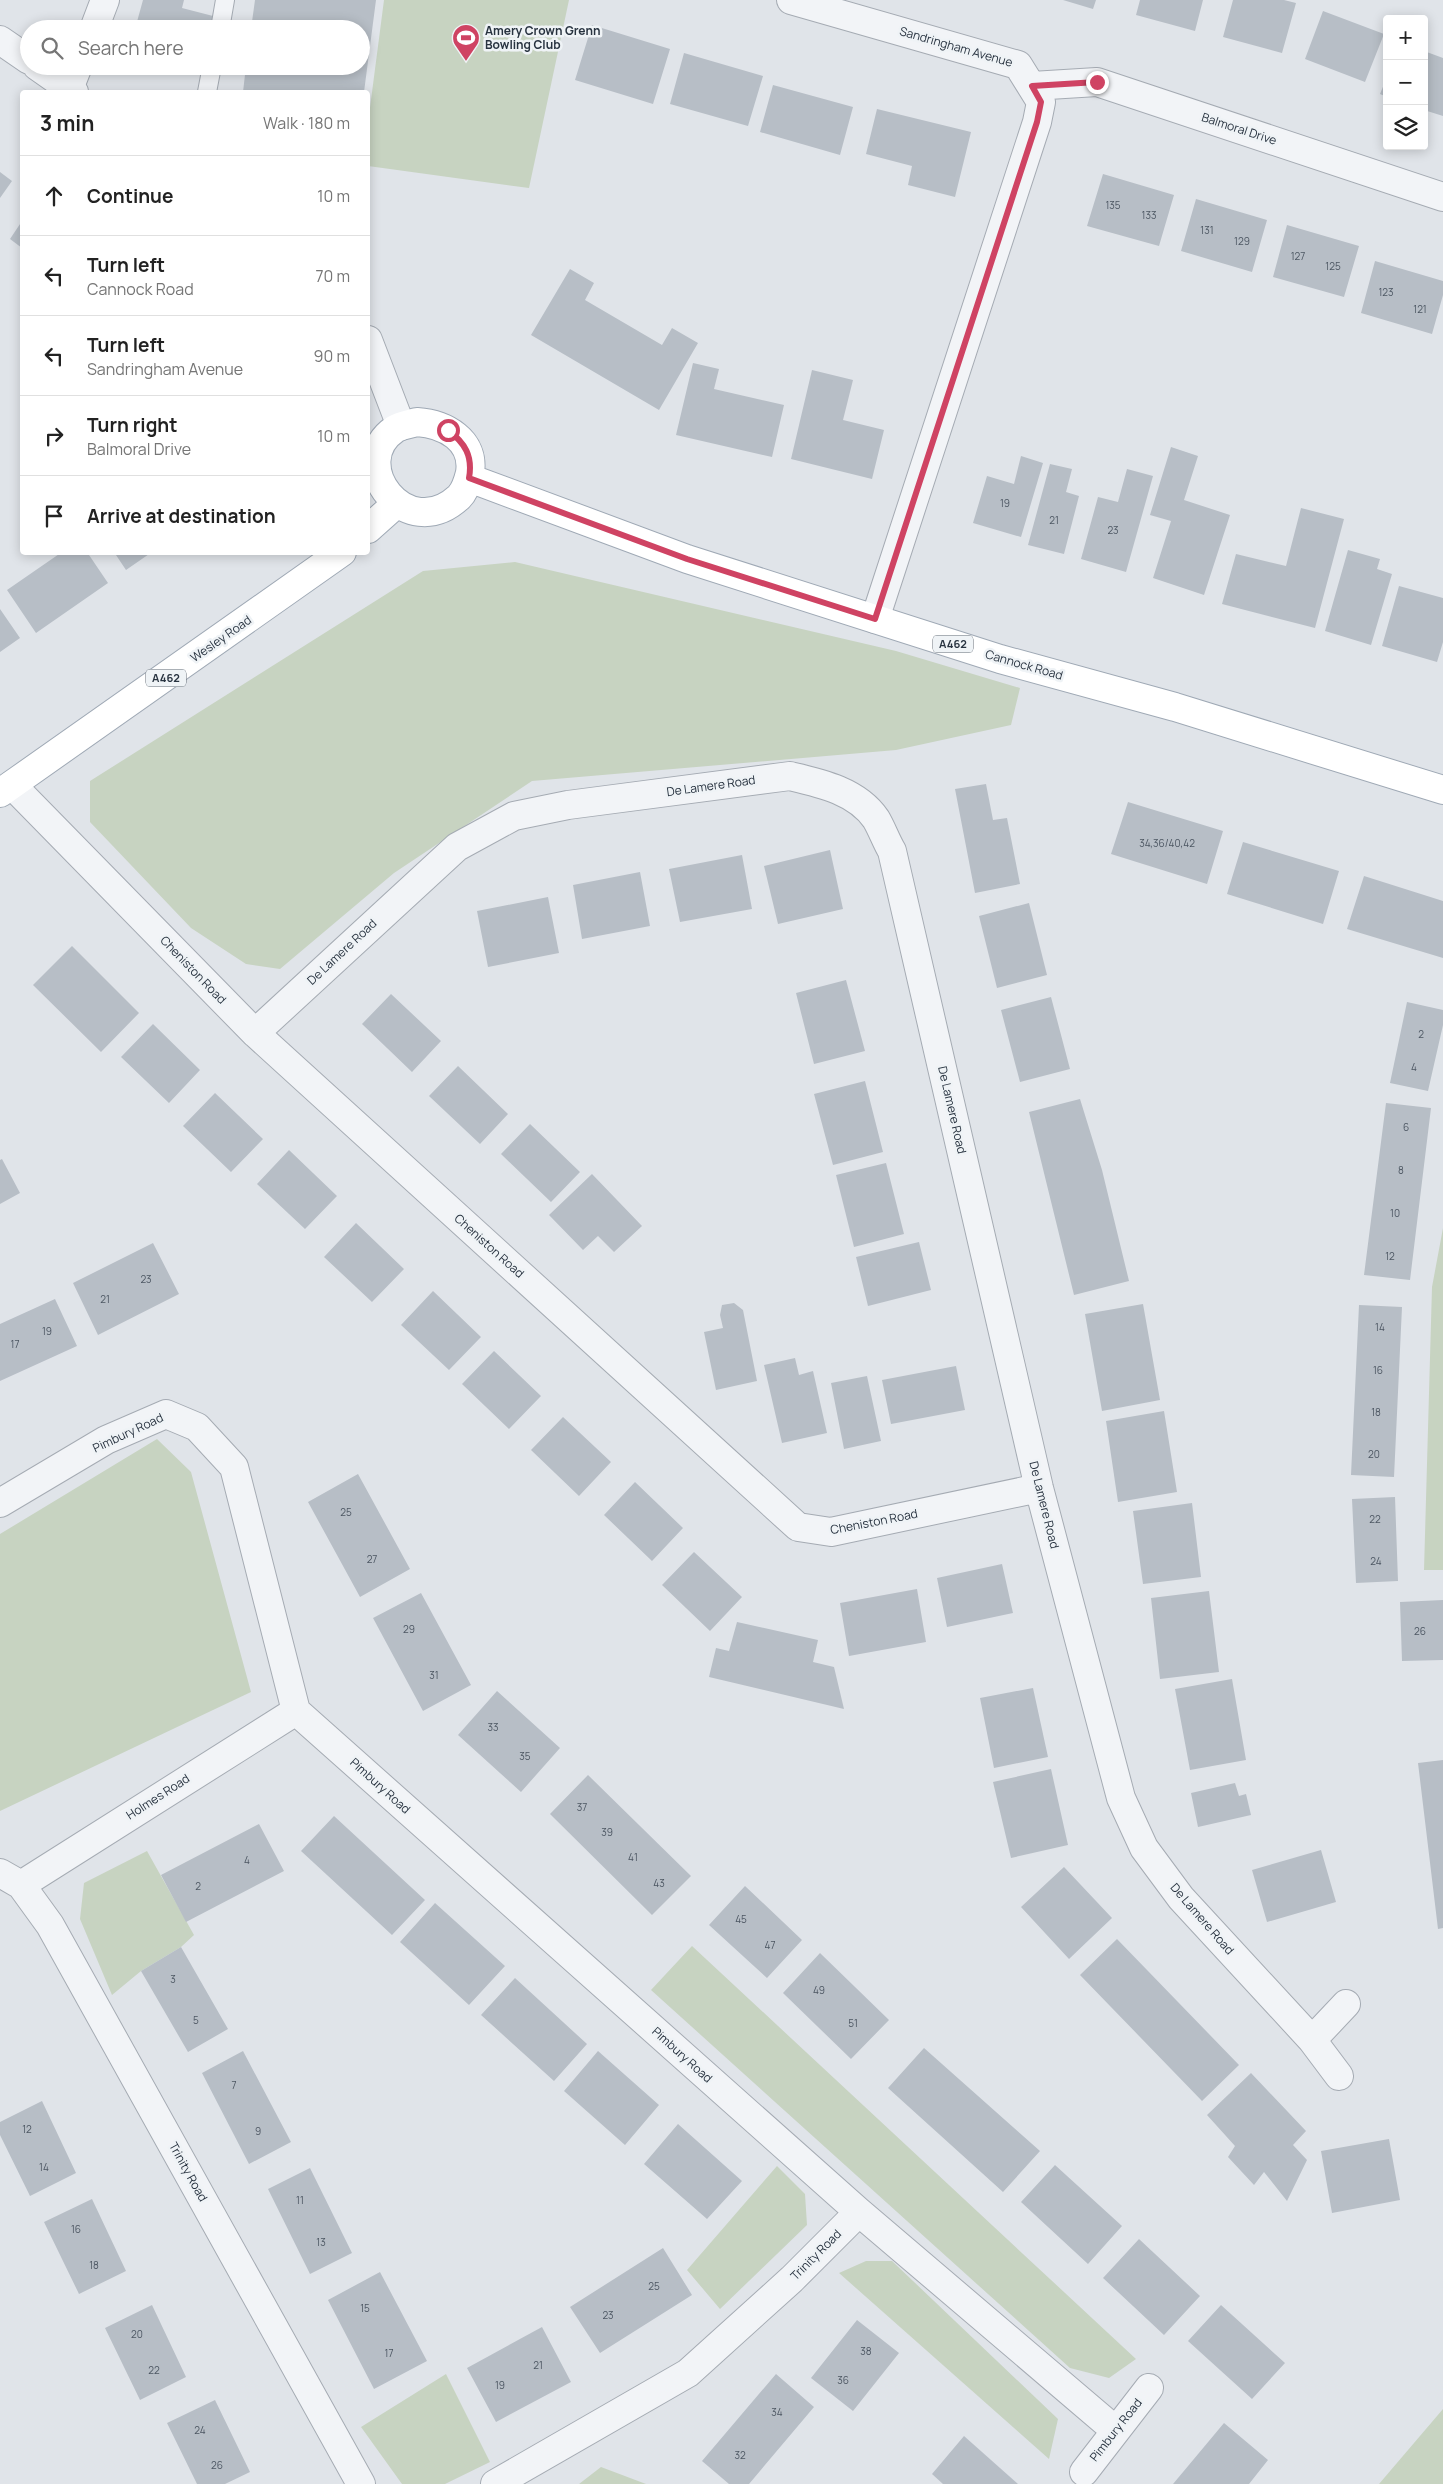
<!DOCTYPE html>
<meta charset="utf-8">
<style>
body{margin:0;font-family:Manrope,sans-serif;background:#f6f6f6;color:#222}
.controls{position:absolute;right:15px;top:15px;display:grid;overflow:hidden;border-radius:5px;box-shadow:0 2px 12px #0003}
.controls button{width:45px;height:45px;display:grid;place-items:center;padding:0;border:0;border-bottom:1px solid #e0e0e0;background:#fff;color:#222;font:25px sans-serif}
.stop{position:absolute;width:15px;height:15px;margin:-11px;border:4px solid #cf4363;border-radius:50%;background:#fff}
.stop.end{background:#cf4363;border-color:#fff;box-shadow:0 1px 5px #0008}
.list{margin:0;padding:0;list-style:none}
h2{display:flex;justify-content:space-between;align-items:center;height:65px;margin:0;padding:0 20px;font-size:21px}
h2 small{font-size:16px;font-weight:400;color:#767676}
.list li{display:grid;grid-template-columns:32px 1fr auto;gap:15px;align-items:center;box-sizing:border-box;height:80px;padding:0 20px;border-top:1px solid #e0e0e0}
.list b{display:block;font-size:19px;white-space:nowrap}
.list p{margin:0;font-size:16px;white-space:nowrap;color:#767676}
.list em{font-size:16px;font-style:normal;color:#767676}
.icon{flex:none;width:28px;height:28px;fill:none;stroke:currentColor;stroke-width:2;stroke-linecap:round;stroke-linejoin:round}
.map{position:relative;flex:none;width:1443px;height:2484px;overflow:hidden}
.search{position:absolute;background:#fff;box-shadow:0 2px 12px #0003;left:20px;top:20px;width:350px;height:55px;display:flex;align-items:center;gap:12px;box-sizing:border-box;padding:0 18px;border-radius:28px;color:#767676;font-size:19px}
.panel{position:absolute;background:#fff;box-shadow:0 2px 12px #0003;left:20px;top:90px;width:350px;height:465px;border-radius:5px}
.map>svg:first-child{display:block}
</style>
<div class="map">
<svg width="1443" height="2484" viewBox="0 0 1443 2484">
<rect width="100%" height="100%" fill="#e0e4e9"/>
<path fill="#c7d3c1" d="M384 0H569L529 188 368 166V123Z
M515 562 896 651 1020 688 1011 725 896 750 532 781 394 873 280 969 246 964 191 928 90 822V781L423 571Z
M1443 1228V1570H1424L1432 1287Z
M157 1439 191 1472 251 1692 0 1811V1534Z
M147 1851 194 1935 181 1947 141 1971 112 1995 80 1919 84 1883Z
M692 1946 1136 2359 1109 2378 1070 2368 651 1990Z
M777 2166 805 2194 807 2225 720 2309 687 2270Z
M866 2261H892L1058 2419 1049 2459 839 2273Z
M446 2374 490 2462 445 2484H402L361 2427Z
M1443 2409V2484H1379Z
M601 2467 646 2484H579Z"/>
<path fill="#b7bec6" d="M143 0H184L182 8 213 16 210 29H135Z
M255 0H376L364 92H243L246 66H361V29H251Z
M1063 0H1096L1093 9Z
M1140 0H1203L1195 31 1136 15Z
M1233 0H1284L1296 3 1282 53 1223 37Z
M1323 11 1384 34 1365 82 1305 59Z
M592 25 670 49 653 104 575 80Z
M1424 51 1443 58V116L1424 110Z
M684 53 763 76 748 126 670 104Z
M1387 77V97L1380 94Z
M773 85 853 107 840 155 760 132Z
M877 109 971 132 955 197 908 185 912 166 866 154Z
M0 172 12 181 0 198Z
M1103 174 1174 195 1159 246 1087 226Z
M1196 199 1267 220 1252 272 1181 251Z
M22 221V248L10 239Z
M1287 225 1359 246 1344 297 1273 277Z
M1375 261 1443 281V295L1432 334 1361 313Z
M570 269 594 283 585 300 662 345 672 328 698 343 659 410 531 335Z
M693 363 719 369 714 389 784 405 772 457 676 435Z
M812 370 853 380 843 420 884 430 872 479 791 459Z
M1171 447 1198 456 1184 500 1230 515 1204 595 1153 578 1171 521 1150 515Z
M1021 456 1043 463 1021 537 973 523 987 476 1014 484Z
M1050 464 1072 469 1066 492 1079 496 1064 554 1028 545Z
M1127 469 1153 476 1126 572 1081 559 1098 497 1118 502Z
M1301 508 1344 519 1315 628 1222 604 1236 554 1286 566Z
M1348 550 1380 559 1377 569 1392 574 1371 645 1325 631Z
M62 552H87L108 583 36 633 7 590Z
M114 552H152L126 570Z
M1399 586 1443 598V642L1437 662 1382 646Z
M0 609 20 638 0 652Z
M986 784 993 820 1007 818 1020 884 975 893 955 789Z
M1128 802 1223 831 1207 884 1111 854Z
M1243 842 1339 871 1323 924 1227 894Z
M830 850 843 909 778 924 764 866Z
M742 855 752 909 680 922 669 869Z
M640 872 650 926 582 939 573 885Z
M1364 876 1443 901V958L1347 929Z
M548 897 559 953 488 967 477 911Z
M1029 903 1047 975 997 988 979 916Z
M72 946 139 1013 101 1052 33 985Z
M846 980 865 1051 814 1064 796 993Z
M391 994 441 1041 412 1072 362 1024Z
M1051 997 1070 1069 1020 1082 1001 1010Z
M1407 1002 1443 1010V1025L1428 1091 1390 1083Z
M153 1024 200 1070 169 1103 121 1057Z
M458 1066 508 1114 480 1144 429 1096Z
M865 1081 883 1152 833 1165 814 1094Z
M215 1093 263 1139 231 1172 183 1126Z
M1080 1099 1102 1170 1129 1281 1074 1295 1029 1112Z
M1386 1103 1431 1108 1410 1280 1364 1275Z
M530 1124 580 1172 551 1202 501 1154Z
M289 1150 337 1196 305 1229 257 1184Z
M2 1159 20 1193 0 1204V1160Z
M886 1163 904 1234 854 1247 836 1175Z
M592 1174 642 1226 614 1252 598 1236 583 1250 549 1215Z
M356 1223 404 1269 372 1302 324 1257Z
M919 1242 931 1290 868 1306 856 1257Z
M153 1243 179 1294 98 1335 73 1283Z
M433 1291 481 1337 449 1370 401 1325Z
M55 1299 77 1346 0 1381V1324Z
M734 1303 743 1310 757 1381 716 1390 704 1332 723 1328 720 1315 722 1305Z
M1143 1304 1160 1400 1102 1411 1085 1314Z
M1359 1305 1402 1307 1394 1477 1351 1475Z
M494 1351 541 1396 509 1429 462 1384Z
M795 1358 799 1375 813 1371 827 1433 782 1443 764 1365Z
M956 1366 965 1410 891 1424 882 1380Z
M867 1376 881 1441 844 1449 831 1383Z
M1164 1411 1177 1492 1118 1502 1106 1421Z
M563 1417 611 1462 579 1496 531 1450Z
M358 1474 410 1569 360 1597 308 1502Z
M635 1482 683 1528 652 1561 604 1515Z
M1395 1497 1398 1581 1356 1583 1352 1499Z
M1192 1503 1201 1577 1143 1584 1133 1511Z
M694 1552 742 1597 710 1631 662 1585Z
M1002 1564 1013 1613 947 1627 937 1578Z
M917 1589 926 1642 849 1656 840 1603Z
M1209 1591 1219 1672 1160 1679 1151 1598Z
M421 1593 471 1685 423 1711 373 1618Z
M1443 1600V1660L1402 1661 1400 1602Z
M737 1622 818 1640 813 1662 834 1667 844 1709 709 1677 716 1648 729 1651Z
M1232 1679 1246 1760 1190 1770 1175 1689Z
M1033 1688 1048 1757 994 1768 980 1698Z
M497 1691 560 1748 521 1792 458 1735Z
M1443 1760V1928L1438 1929 1418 1763Z
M1051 1769 1068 1845 1011 1858 993 1782Z
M588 1775 691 1876 652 1915 550 1814Z
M1235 1783 1239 1796 1246 1794 1251 1815 1198 1827 1191 1793Z
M334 1816 425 1900 392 1935 301 1851Z
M259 1824 284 1871 186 1922 161 1875Z
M1321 1850 1336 1902 1267 1922 1252 1870Z
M1064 1867 1112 1918 1069 1959 1021 1907Z
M745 1886 802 1940 767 1978 709 1925Z
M435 1903 505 1966 469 2005 400 1942Z
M1117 1939 1239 2065 1202 2101 1080 1975Z
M181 1947 228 2029 188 2052 141 1971Z
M820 1953 889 2020 851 2059 783 1993Z
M515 1978 587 2044 554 2081 481 2015Z
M924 2048 1040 2151 1003 2192 888 2088Z
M243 2051 291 2142 249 2164 202 2073Z
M598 2051 659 2105 625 2145 564 2091Z
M1251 2073 1306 2131 1293 2145 1307 2160 1287 2201 1264 2172 1254 2185 1228 2157 1235 2146 1207 2115Z
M42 2101 76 2173 30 2196 0 2135V2122Z
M678 2124 742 2181 707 2219 644 2164Z
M1389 2139 1400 2200 1332 2213 1321 2151Z
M1055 2165 1122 2226 1088 2264 1021 2202Z
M310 2168 352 2253 310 2274 268 2189Z
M92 2199 126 2271 79 2294 44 2222Z
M1139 2239 1200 2296 1164 2335 1103 2278Z
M663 2248 692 2295 600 2353 570 2307Z
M380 2272 427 2361 374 2389 328 2300Z
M152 2305 186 2377 140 2400 105 2328Z
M1221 2305 1285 2363 1252 2399 1188 2341Z
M857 2320 899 2353 853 2411 811 2378Z
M542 2327 571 2382 496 2422 467 2368Z
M776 2374 814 2407 749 2484H729L702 2461Z
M215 2400 250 2472 225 2484H197L167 2423Z
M1224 2423 1268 2460 1249 2484H1173Z
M964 2436 1018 2484H943L932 2474Z"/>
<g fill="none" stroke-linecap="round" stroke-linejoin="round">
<defs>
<path id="service" d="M220 29 225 0
M207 92 212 66"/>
<path id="minor" d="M791 0 1018 65 1041 102 1037 122 875 619
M94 29 105 0
M1032 86 1097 82 1443 197
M69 89 78 66
M12 785 255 1033 798 1527 831 1532 1039 1488
M255 1033 457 847 514 816 568 805 790 776C820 783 857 791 876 819 882 829 886 841 892 851L1039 1488 1121 1798 1144 1848 1181 1898 1312 2040 1339 2076
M0 1503 106 1440 166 1414 197 1427 234 1467 296 1711 859 2212
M0 1873 21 1885 50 1925 361 2484
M21 1885 296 1711
M1312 2040 1346 2004
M1084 2472 1149 2388
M495 2484 688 2373 792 2279 859 2212 1115 2430"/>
<path id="tertiary" d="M0 40 29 60
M37 66 74 92
M368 340 401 426"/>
<path id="primary" d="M417 422C445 424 475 440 470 473 468 481 465 491 459 497 406 546 345 463 395 429 401 425 410 424 417 422Z
M469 478 687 559 1000 659 1175 707 1443 790
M368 529 396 504
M0 793 342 552"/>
</defs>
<use href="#service" stroke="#a5abb3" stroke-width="20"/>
<use href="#minor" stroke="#a5abb3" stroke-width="30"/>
<use href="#tertiary" stroke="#a5abb3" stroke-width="30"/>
<use href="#primary" stroke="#9fa9b5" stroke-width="30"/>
<use href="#service" stroke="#f2f4f7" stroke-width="18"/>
<use href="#minor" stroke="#f2f4f7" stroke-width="28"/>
<use href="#tertiary" stroke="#f2f4f7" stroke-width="28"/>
<use href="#primary" stroke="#fff" stroke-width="28"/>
</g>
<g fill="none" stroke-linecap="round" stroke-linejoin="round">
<path stroke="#cf4363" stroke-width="6" d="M448 430C465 443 473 456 469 478L687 559 875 619 1037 122 1041 102 1032 86 1097 82"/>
</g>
<defs>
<symbol id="stadium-pin" viewBox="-11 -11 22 30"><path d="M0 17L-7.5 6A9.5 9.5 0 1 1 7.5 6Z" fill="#cf4363" stroke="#eff3f6"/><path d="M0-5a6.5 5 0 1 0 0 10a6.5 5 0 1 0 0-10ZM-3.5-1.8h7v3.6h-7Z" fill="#fff"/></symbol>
</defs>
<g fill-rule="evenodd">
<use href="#stadium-pin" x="450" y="22" width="32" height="43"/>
</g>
<g text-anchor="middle" stroke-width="5" stroke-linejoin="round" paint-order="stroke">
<g font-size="10" fill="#4c5662">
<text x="1113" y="209">135</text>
<text x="1149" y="219">133</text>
<text x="1207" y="234">131</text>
<text x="1242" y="245">129</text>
<text x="1298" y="260">127</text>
<text x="1333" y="270">125</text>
<text x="1386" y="296">123</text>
<text x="1420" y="313">121</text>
<text x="1005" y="507">19</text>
<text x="1054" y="524">21</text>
<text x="1113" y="534">23</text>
<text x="1167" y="847">34,36/40,42</text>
<text x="1421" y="1038">2</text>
<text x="1414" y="1071">4</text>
<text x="1406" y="1131">6</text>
<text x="1401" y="1174">8</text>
<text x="1395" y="1217">10</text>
<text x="1390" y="1260">12</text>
<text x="146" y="1283">23</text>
<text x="105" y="1303">21</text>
<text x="1380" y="1331">14</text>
<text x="47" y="1335">19</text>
<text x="15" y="1348">17</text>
<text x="1378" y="1374">16</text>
<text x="1376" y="1416">18</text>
<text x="1374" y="1458">20</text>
<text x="346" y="1516">25</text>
<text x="1375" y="1523">22</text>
<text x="372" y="1563">27</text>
<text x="1376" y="1565">24</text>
<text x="409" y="1633">29</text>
<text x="1420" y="1635">26</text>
<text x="434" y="1679">31</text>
<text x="493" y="1731">33</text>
<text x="525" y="1760">35</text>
<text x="582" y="1811">37</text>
<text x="607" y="1836">39</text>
<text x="633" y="1861">41</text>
<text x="247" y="1864">4</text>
<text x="659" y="1887">43</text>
<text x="198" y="1890">2</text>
<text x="741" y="1923">45</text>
<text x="770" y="1949">47</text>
<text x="173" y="1983">3</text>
<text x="819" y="1994">49</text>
<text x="196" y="2024">5</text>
<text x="853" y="2027">51</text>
<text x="234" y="2089">7</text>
<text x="27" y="2133">12</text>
<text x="258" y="2135">9</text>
<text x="44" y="2171">14</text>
<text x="300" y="2204">11</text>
<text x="76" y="2233">16</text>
<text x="321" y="2246">13</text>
<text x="94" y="2269">18</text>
<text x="654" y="2290">25</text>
<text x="365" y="2312">15</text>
<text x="608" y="2319">23</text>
<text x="137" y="2338">20</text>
<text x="866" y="2355">38</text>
<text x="389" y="2357">17</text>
<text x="538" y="2369">21</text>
<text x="154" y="2374">22</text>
<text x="843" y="2384">36</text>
<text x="500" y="2389">19</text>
<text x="777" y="2416">34</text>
<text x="200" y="2434">24</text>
<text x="740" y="2459">32</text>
<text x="217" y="2469">26</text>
</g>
<g fill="#eff3f6" stroke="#646d77" stroke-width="1">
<rect x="933" y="635.5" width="40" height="17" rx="4"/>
<rect x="146" y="669.5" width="40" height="17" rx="4"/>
</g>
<g font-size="11" font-weight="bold" fill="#283340">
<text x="953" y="648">A462</text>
<text x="166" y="682">A462</text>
</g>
<g font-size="12" font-weight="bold" fill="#283340" stroke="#eff3f6" text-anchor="start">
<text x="485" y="35">Amery Crown Grenn<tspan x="485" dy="14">Bowling Club</tspan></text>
</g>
<g font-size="12" fill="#283340" stroke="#eff3f6">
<text transform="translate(956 47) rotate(16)" y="4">Sandringham Avenue</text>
<text transform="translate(1239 129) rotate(18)" y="4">Balmoral Drive</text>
<text transform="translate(221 639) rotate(-35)" y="4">Wesley Road</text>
<text transform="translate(1024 665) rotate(16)" y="4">Cannock Road</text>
<text transform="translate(711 786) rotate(-8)" y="4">De Lamere Road</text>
<text transform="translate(342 952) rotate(-43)" y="4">De Lamere Road</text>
<text transform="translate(193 970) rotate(46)" y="4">Cheniston Road</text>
<text transform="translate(952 1110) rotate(77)" y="4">De Lamere Road</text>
<text transform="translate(489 1246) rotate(42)" y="4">Cheniston Road</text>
<text transform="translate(128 1433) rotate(-25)" y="4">Pimbury Road</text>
<text transform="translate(1044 1505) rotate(76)" y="4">De Lamere Road</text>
<text transform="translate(874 1522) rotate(-11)" y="4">Cheniston Road</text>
<text transform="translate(380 1786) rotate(42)" y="4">Pimbury Road</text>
<text transform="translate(158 1797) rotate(-33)" y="4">Holmes Road</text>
<text transform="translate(1202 1919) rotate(49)" y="4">De Lamere Road</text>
<text transform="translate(682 2055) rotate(42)" y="4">Pimbury Road</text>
<text transform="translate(188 2172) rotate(61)" y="4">Trinity Road</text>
<text transform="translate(816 2255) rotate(-45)" y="4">Trinity Road</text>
<text transform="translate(1116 2430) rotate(-52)" y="4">Pimbury Road</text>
</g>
</g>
</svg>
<div class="controls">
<button>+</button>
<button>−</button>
<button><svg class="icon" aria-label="layers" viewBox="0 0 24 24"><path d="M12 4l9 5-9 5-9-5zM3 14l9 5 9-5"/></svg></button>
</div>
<div class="stop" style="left:448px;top:430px"></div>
<div class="stop end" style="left:1097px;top:82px"></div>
<div class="search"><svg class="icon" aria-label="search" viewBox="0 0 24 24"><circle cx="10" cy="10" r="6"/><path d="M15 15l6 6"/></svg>Search here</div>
<section class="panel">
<h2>3 min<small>Walk · 180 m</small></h2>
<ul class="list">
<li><svg class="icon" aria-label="ahead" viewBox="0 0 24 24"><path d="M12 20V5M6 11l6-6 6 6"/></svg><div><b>Continue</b></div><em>10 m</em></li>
<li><svg class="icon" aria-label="left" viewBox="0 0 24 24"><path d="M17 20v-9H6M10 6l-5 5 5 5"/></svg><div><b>Turn left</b><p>Cannock Road</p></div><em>70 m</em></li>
<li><svg class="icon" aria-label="left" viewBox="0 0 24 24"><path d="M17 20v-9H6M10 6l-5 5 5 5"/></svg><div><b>Turn left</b><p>Sandringham Avenue</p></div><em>90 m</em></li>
<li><svg class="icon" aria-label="right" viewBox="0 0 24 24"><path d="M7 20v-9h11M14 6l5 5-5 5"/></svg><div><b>Turn right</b><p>Balmoral Drive</p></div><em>10 m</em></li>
<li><svg class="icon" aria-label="arrive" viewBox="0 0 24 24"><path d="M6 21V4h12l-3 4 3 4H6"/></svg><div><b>Arrive at destination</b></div></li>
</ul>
</section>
</div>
